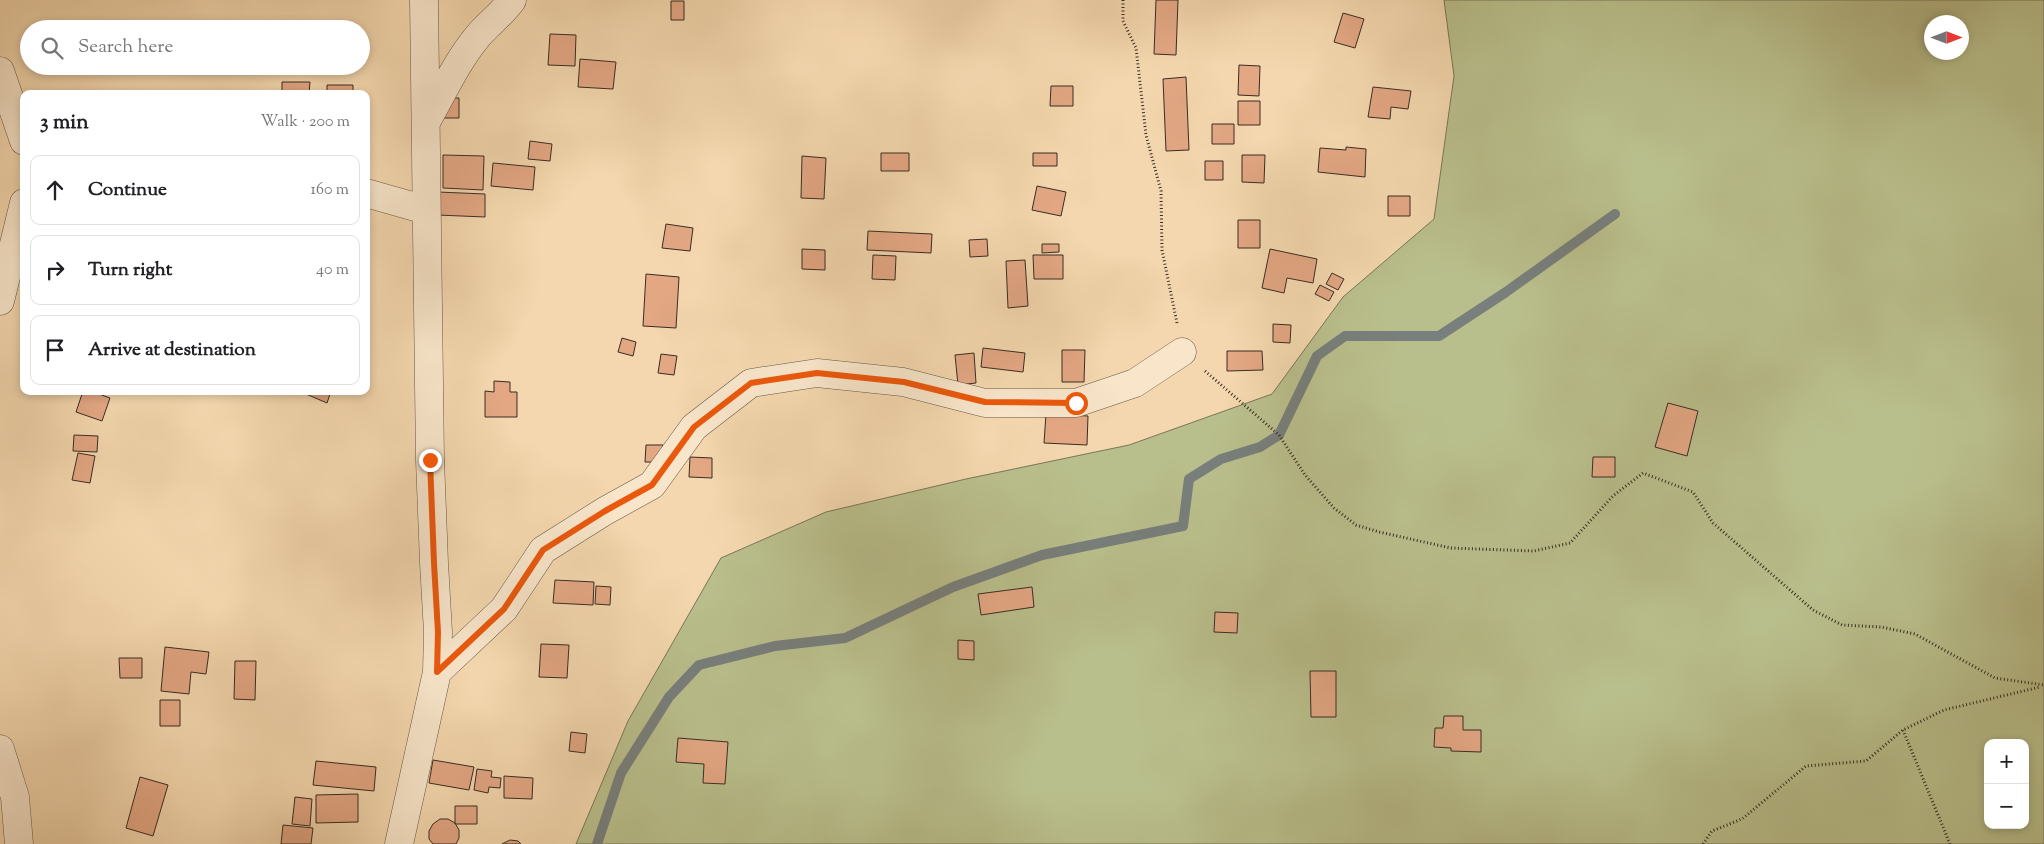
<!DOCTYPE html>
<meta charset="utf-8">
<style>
body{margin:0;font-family:"Sorts Mill Goudy",serif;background:#f6f6f6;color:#202124}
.controls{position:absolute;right:15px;bottom:15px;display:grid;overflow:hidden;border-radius:10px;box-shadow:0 2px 8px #0003}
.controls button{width:45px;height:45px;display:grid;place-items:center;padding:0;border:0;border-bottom:1px solid #e0e0e0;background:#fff;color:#202124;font:25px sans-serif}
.compass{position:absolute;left:1924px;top:15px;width:45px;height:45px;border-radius:50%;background:#fff;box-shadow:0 2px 8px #0003;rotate:90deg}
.stop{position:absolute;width:15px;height:15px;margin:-11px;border:4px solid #ea580c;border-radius:50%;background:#fff}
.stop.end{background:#ea580c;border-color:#fff;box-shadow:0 1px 5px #0008}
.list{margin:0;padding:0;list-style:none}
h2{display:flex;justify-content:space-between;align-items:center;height:65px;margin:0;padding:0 20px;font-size:21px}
h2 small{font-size:16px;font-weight:400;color:#757577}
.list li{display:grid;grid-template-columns:32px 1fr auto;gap:15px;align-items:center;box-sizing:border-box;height:70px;margin:0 10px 10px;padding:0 10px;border:1px solid #e0e0e0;border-radius:10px}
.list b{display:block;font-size:19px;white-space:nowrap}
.list em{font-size:16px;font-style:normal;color:#757577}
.icon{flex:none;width:28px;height:28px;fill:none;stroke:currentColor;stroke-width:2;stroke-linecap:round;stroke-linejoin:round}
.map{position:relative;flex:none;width:2044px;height:844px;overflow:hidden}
.search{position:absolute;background:#fff;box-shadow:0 2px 8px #0003;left:20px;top:20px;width:350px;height:55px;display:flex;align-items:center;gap:12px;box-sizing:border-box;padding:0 18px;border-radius:28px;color:#757577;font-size:19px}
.panel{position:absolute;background:#fff;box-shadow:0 2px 8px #0003;left:20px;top:90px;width:350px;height:305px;border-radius:10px}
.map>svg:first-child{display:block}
</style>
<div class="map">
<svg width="2044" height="844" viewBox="0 0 2044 844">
<rect width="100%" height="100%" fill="#f4d7ae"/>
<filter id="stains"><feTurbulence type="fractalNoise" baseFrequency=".004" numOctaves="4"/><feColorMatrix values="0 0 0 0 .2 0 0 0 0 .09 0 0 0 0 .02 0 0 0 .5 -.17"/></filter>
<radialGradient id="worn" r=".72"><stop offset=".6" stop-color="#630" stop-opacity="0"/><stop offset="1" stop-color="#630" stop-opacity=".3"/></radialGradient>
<path fill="#b9bf8c" stroke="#787658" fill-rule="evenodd" d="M1444 0H2044V844H576L628 721 721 558 826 512 966 479 1129 445 1272 394 1343 297 1434 219 1454 76ZM1932 22H1962V52H1932ZM1988 743H2025V825H1988Z"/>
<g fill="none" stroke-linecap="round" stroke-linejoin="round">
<path stroke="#787f7c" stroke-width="10" d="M597 844 621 773 669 697 699 665 775 646 845 638 953 587 1042 555 1183 526 1189 479 1221 459 1260 447 1279 435 1317 356 1345 336H1439L1506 292 1615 214"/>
</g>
<path fill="#e3a784" stroke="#382d23" d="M1156 0H1178L1176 55 1154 54Z
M671 1H684V20H671Z
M1343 13 1364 19 1355 48 1334 42Z
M550 34 576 35 575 66 548 65Z
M580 59 616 62 613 89 578 87Z
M1239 65 1260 66 1259 96 1238 95Z
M1186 77 1189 150 1166 151 1163 79Z
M282 82H310L309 94H282Z
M327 85H353V94H327Z
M1051 86H1073V106H1050Z
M1373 87 1411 91 1408 109 1391 107 1390 119 1368 117Z
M444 98H459V118H444Z
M1238 101H1260V125H1238Z
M1212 124H1234V144H1212Z
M530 141 552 144 550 161 528 159Z
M1346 147 1366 149 1365 177 1318 172 1320 148 1346 150Z
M881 153H909V171H881Z
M1033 153H1057V166H1033Z
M443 155 484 156 483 190 443 188Z
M1242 155H1265L1264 183 1242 182Z
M802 156 826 158 824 199 801 198Z
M1205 161H1223V180H1205Z
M493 163 535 167 533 190 491 186Z
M1037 186 1066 192 1061 216 1032 210Z
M438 192 485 194V217L437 215Z
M1388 196H1410V216H1388Z
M1238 220H1260V248H1238Z
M666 224 693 228 690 251 662 248Z
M868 231 932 234 931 253 867 250Z
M987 239 988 256 970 257 969 240Z
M1042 244H1059V252L1042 253Z
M802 249 825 250V270L802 269Z
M1270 249 1317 259 1313 283 1287 278 1284 293 1262 288Z
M873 255 896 256 895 280 872 279Z
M1033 255H1063V279H1034Z
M1025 260 1028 306 1008 308 1006 261Z
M1332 273 1344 279 1338 290 1326 284Z
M646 274 679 277 676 328 643 326Z
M1320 285 1334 292 1329 301 1315 294Z
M1273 324 1291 325 1290 343 1273 342Z
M622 338 636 342 633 356 618 352Z
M983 348 1025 353 1023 372 981 367Z
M1062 350H1085L1084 382H1062Z
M1227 351H1262L1263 370 1227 371Z
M974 353 976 383 958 385 955 355Z
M661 354 677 356 674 375 658 373Z
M494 381 510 382V392H517V417H485V391L494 392Z
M83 391H91L110 398 102 421 76 412Z
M153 391H172V394H153Z
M308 391H331L327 403 306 394Z
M1668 403 1698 411 1687 456 1655 447Z
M1046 414 1088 416 1087 445 1044 443Z
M74 435 98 436 97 452 73 451Z
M646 445H663L662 462H645Z
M78 453 95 456 90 483 72 480Z
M690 457 712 458V478L689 477Z
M1593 457H1615V477H1592Z
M555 580 594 582 593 605 553 603Z
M596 586 611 587 610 605 595 604Z
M1032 587 1034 607 981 615 978 594Z
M1215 612 1238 613 1237 633 1214 632Z
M958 640 974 641V660L958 659Z
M541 644 569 645 567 678 539 677Z
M165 647 209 652 206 674 191 672 189 694 161 691Z
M119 658H142V678H120Z
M235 661H256L255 700 234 699Z
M1310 671H1336V717H1311Z
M160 700H180V726H160Z
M1444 716H1463V730H1481V752L1451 751V748L1434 747 1435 728H1443Z
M571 732 587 734 585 753 569 751Z
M678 738 728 742 725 784 703 783 704 764 676 762Z
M433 760 474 767 469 790 429 783Z
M316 761 376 767 374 791 313 785Z
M477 769 492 771 491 777 501 778 500 788 489 787 488 793 474 790Z
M504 776 533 778 532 799 504 798Z
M140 777 168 785 153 836 126 828Z
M358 794V822L316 823V795Z
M295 797 312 799 310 826 292 824Z
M455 806H477V824H455Z
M440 819H448L455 823 459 830V838L456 844H433L429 839V831L433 824Z
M283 825 313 828 311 844H281Z
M510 840 518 841 521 844H502Z"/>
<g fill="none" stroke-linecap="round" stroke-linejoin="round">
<defs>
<path id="street" d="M0 71 24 141
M426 122C442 94 457 61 478 36 489 23 502 14 512 0
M366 193 426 210
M0 301 24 203
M437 672 504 609 543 550 605 511 652 485 694 427 751 383 817 373 903 382 985 403H1076L1135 383 1182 352
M0 749 15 797 19 844
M399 844 437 672 438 632 434 563 430 460 424 0"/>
</defs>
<use href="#street" stroke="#675846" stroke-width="29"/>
<path stroke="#382d23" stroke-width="3" stroke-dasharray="1 2.5" stroke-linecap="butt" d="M1123 0V21L1136 48 1146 135 1161 191 1162 250 1177 323
M1205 371 1279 435 1305 475 1334 508 1356 525 1379 532 1451 548 1534 551 1570 543 1613 496 1643 473 1693 492 1713 523 1813 610 1842 625 1881 627 1915 634 1995 678 2044 685
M1903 730 1950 844
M1703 844 1712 831 1742 819 1806 766 1866 761 1903 730 1944 710 2040 687"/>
<use href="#street" stroke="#f8e5ca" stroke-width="28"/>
</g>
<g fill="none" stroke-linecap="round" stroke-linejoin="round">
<path stroke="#ea580c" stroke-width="6" d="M430 460 434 563 438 632 437 672 504 609 543 550 605 511 652 485 694 427 751 383 817 373 904 382 985 402 1076 403"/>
</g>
<rect width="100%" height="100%" filter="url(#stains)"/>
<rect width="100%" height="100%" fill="url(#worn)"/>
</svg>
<div class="controls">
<button>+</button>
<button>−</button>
</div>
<svg class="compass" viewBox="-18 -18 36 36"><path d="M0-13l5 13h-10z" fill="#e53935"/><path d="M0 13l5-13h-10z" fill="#757577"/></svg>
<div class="stop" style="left:1076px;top:403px"></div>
<div class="stop end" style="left:430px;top:460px"></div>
<div class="search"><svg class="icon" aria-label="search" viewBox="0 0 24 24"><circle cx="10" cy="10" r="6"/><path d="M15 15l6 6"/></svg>Search here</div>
<section class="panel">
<h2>3 min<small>Walk · 200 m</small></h2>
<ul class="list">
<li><svg class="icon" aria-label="ahead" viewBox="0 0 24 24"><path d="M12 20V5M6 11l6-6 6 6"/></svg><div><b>Continue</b></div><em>160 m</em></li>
<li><svg class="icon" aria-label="right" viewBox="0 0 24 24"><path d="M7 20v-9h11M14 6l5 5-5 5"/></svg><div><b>Turn right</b></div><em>40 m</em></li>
<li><svg class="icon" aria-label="arrive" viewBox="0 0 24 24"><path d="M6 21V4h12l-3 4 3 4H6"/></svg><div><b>Arrive at destination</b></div></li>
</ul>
</section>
</div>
